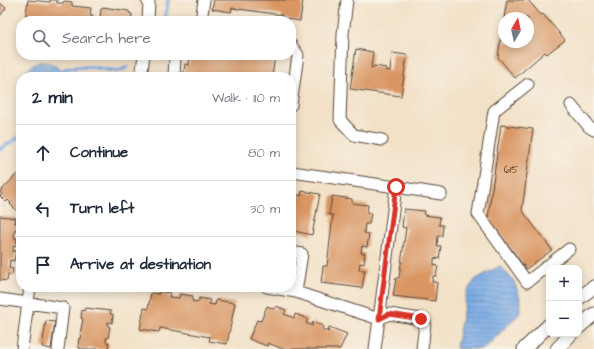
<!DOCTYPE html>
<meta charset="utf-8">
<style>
body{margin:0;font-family:"Architects Daughter",sans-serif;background:#f2f2f3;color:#1f2937}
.controls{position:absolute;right:12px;bottom:12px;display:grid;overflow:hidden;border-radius:8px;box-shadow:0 2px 10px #0003}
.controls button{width:36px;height:36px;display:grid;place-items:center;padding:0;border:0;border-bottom:1px solid #e0e1e3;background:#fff;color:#1f2937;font:20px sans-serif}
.compass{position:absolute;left:498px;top:12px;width:36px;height:36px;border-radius:50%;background:#fff;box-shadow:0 2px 10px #0003;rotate:9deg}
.stop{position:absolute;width:12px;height:12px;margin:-9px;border:3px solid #d93025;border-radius:50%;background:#fff}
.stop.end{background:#d93025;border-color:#fff;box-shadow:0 1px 4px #0008}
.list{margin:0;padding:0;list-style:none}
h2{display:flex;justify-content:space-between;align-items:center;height:52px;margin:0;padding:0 16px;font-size:17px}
h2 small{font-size:13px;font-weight:400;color:#747a83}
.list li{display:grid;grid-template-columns:26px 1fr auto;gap:12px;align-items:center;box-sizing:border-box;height:56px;padding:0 16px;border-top:1px solid #e0e1e3}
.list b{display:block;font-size:15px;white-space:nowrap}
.list em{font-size:13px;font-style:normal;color:#747a83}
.icon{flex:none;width:22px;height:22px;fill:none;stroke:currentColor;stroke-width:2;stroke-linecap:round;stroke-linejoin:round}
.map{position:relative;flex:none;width:594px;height:349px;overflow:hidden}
.search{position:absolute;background:#fff;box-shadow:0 2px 10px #0003;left:16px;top:16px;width:280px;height:44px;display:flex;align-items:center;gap:10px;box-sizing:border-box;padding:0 14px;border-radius:16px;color:#747a83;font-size:15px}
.panel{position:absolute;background:#fff;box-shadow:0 2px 10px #0003;left:16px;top:72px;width:280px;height:220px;border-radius:16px}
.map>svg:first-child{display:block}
</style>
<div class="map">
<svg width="594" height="349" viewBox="0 0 594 349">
<defs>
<pattern id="water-rules" width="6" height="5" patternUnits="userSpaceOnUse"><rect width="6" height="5" fill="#7aabe5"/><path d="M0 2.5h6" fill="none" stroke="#658bb9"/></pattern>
</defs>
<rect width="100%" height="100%" fill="#f7f3e8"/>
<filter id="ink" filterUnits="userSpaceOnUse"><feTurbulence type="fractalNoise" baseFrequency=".025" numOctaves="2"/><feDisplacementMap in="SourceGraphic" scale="8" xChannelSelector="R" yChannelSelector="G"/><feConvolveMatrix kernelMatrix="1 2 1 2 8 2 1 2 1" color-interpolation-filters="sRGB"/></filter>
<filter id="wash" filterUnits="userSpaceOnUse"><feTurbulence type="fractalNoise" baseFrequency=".012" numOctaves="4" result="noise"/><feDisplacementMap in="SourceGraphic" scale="16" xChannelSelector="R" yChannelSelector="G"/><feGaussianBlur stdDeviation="0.9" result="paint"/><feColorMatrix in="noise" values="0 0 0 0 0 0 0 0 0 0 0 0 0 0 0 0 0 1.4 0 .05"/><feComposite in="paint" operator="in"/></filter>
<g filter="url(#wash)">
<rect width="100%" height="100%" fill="#f3e1c7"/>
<path fill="url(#water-rules)" stroke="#5a6a82" d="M40 62C52 62 60 66 66 77H25C27 67 31 66 40 62Z
M500 266 514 281 521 301 520 313 484 349H457L456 348 467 291 476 279Z"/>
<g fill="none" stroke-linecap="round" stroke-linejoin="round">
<path stroke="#7aabe5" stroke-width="3.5" d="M165 21 168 0
M58 77 61 71 68 68 79 67H90L117 71 122 70 127 67
M0 149 21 136"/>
</g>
<g id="blocks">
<path fill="#d99562" d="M28 0 50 2V0H57V3H63L64 1 72 2V6L91 8 90 16H93L92 21H25Z
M214 0H303L300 21 282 18V15L232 8 231 12 212 9Z
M507 0H528L541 15 543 14 565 40 547 54 545 52 515 78 498 57 503 24 504 25V42H528V18H504Z
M0 3 6 8 0 16Z
M103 7 129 11V13L132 14 131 21H101L102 19 100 18 101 9H103Z
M356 49 373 52 371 68H373L374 66 387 68 386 70 390 71 392 53 407 55 401 96 350 89Z
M190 55H233L239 56V55H250V57L256 58V55L275 56 272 77H183L185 64 189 65Z
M501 125 533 129 522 210 552 250 526 269 488 218Z
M17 174 20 176 21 175V213L20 212 19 213 10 204 11 203 8 200 6 202 0 196 2 194 0 192Z
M291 190 295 191V194L301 196 302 191 320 194 312 235 294 231 295 228 291 227Z
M332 196 352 199V203L368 205 367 213H371L369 224H365L364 233 369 234 367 247 362 246 361 253H365L364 264 360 263 359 270H365L362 288 321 283 323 266H327L333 215H329Z
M404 209 425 211 424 215 440 217 439 225H443L442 236H438L437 246H441L439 259 434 258V265L438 266 436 276H433L432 282H437L435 301 393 296 396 278H399L406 228 402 227Z
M0 216 16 218 15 223 19 224 18 230 15 229 14 238H17L16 247 13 246V251H16L14 261 10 260 9 268 13 269 12 275 8 274 7 281 0 280Z
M159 291 170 293 169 297 179 298 180 294 193 296 192 301 199 302V298L210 300 209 304 215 305 216 300 235 303 227 344 209 341 210 337 160 328 159 332 140 329 144 308 148 309 151 293 159 294Z
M267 306 274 309 276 306 286 310 284 314 294 318 295 314 308 319 306 323 312 326 313 322 323 326 322 329 328 332 329 327 347 334 340 349H283L268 343 267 346 249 339 257 320 261 321Z
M85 308 111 311 110 314H113L112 323 108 322V326L110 327 108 338H106V342L109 343 108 349H80V347H78L79 338 81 339 82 335H80L83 319 81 318 82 310 84 311Z
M46 321 55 322 51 349 42 347Z"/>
</g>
</g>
<g filter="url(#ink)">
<use href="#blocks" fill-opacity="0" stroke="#574537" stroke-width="1"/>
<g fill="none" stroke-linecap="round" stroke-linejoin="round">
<defs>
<path id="minor" d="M147 0 149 1 148 21
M347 0 343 34 340 120 354 135 382 140
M201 21 204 0
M291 45 298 55 291 105
M141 77 144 55
M174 77 175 55
M528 84 494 111 478 214 527 282 569 249
M571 105 589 127 594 130
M291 170 292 172 396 187
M291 252 302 254 296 292
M267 287 296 292 379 319 375 349
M0 299 63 308 58 349
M379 319 396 187 441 194
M379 319 389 314 421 319 425 323 422 349
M22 349 30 287"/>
<path id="major" d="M579 298 594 287
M579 327 594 314
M524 349 549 325
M557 349 571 334"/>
</defs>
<use href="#minor" stroke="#574537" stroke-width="13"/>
<use href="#major" stroke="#574537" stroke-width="15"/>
<use href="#minor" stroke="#fff" stroke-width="11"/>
<use href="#major" stroke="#fff" stroke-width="13"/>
</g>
</g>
<g fill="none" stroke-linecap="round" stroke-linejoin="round" filter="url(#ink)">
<path stroke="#d93025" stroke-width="5" d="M396 187 379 319 389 314 421 319"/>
</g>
<g text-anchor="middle" stroke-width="4" stroke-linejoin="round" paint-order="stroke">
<g font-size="10" fill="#62452f">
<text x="511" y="173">615</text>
</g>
</g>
</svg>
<div class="controls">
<button>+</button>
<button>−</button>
</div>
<svg class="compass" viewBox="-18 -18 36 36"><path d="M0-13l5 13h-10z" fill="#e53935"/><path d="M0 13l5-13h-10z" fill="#747a83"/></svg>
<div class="stop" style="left:396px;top:187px"></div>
<div class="stop end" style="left:421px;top:319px"></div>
<div class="search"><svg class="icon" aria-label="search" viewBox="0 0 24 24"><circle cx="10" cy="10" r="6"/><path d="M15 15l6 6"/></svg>Search here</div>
<section class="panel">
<h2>2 min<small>Walk · 110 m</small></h2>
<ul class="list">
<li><svg class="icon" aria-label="ahead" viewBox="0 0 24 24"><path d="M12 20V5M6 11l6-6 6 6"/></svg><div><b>Continue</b></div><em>80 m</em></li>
<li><svg class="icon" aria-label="left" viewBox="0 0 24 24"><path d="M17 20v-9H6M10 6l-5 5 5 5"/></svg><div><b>Turn left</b></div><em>30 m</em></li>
<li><svg class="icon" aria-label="arrive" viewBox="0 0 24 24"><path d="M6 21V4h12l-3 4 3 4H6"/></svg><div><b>Arrive at destination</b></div></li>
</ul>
</section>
</div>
